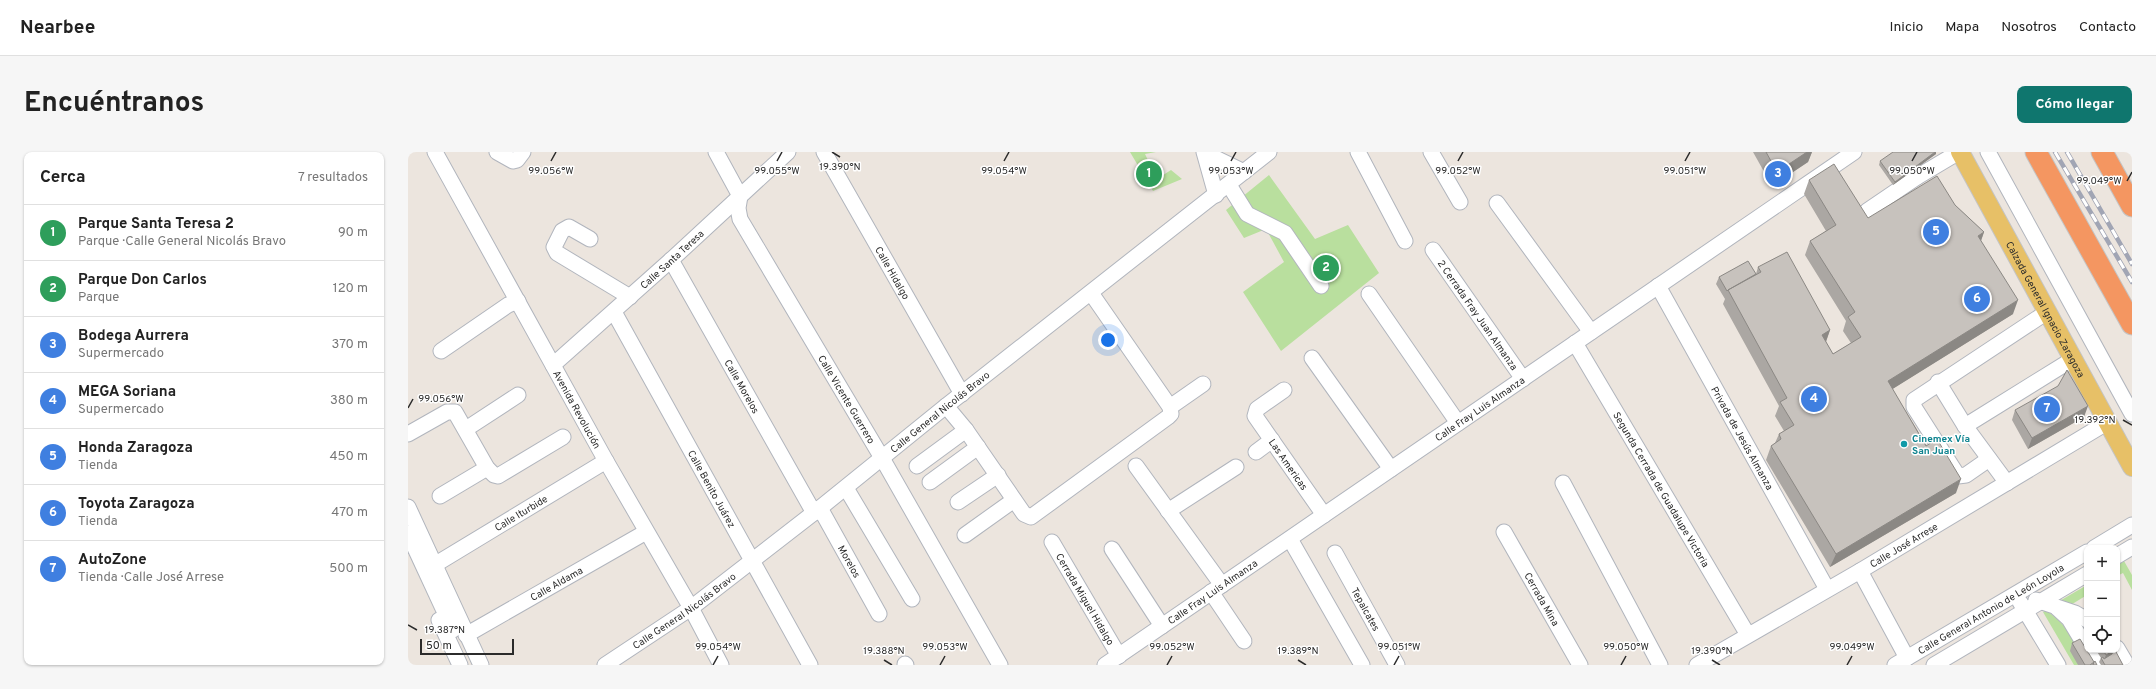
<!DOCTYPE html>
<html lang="es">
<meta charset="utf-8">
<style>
body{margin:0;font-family:Overpass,sans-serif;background:#f6f6f6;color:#222}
.controls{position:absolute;right:12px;bottom:12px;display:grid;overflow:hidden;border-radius:8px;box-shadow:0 1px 3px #0004}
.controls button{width:36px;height:36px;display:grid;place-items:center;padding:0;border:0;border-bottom:1px solid #e0e0e0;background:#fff;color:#222;font:20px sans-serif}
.scale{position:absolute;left:12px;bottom:10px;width:94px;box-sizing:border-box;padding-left:4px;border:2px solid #2b2b2b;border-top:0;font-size:11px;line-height:14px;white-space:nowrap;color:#2b2b2b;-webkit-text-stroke:3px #fff;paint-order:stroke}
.you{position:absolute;left:700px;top:188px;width:14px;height:14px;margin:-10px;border:3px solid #fff;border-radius:50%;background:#1a73e8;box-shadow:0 0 0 6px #1a73e833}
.badge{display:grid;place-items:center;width:26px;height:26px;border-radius:50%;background:#0f766e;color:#fff;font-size:13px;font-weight:700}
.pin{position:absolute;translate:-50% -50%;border:2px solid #fff;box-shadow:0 1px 4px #0006}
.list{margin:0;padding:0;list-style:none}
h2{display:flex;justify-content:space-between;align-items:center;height:52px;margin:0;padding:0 16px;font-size:17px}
h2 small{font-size:13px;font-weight:400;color:#767676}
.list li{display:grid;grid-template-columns:26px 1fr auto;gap:12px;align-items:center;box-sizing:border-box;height:56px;padding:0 16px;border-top:1px solid #e0e0e0}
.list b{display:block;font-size:15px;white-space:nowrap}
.list p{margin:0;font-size:13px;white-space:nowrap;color:#767676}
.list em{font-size:13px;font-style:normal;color:#767676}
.icon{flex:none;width:22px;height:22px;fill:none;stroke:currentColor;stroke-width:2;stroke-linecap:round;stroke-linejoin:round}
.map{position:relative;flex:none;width:1724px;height:513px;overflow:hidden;border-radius:8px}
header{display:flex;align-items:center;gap:24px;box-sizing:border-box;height:56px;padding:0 20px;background:#fff;border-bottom:1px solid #e0e0e0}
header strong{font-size:19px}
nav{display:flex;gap:22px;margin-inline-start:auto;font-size:14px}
.intro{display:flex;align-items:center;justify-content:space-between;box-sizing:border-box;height:96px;padding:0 24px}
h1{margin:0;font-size:28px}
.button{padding:10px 18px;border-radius:8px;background:#0f766e;color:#fff;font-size:14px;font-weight:700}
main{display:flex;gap:24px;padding:0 24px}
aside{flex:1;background:#fff;border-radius:8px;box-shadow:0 1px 3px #0004}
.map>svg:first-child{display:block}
</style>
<header>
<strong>Nearbee</strong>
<nav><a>Inicio</a><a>Mapa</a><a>Nosotros</a><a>Contacto</a></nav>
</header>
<div class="intro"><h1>Encuéntranos</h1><a class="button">Cómo llegar</a></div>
<main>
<aside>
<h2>Cerca<small>7 resultados</small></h2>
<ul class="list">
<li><span class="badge" style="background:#2e9e5b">1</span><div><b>Parque Santa Teresa 2</b><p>Parque · Calle General Nicolás Bravo</p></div><em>90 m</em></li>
<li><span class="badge" style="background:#2e9e5b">2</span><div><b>Parque Don Carlos</b><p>Parque</p></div><em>120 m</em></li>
<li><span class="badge" style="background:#3f7fe0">3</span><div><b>Bodega Aurrera</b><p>Supermercado</p></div><em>370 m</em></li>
<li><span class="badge" style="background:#3f7fe0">4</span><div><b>MEGA Soriana</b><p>Supermercado</p></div><em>380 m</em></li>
<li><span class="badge" style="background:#3f7fe0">5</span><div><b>Honda Zaragoza</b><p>Tienda</p></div><em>450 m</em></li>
<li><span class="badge" style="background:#3f7fe0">6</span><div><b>Toyota Zaragoza</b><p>Tienda</p></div><em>470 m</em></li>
<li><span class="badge" style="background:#3f7fe0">7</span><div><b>AutoZone</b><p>Tienda · Calle José Arrese</p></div><em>500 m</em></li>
</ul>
</aside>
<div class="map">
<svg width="1724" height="513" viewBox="0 0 1724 513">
<rect width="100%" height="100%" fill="#ece5de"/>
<path fill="#b9df9e" d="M722 0H748L737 2 749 27 763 18 774 27 745 39Z
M861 23 907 87 940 73 971 121 873 199 835 140 876 110 858 77 836 86 818 58Z
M1716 409 1724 423V438L1715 421 1709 424V414Z
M1679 433V443L1661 454 1650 450Z
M1638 458C1660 475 1668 484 1670 513H1666L1635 460Z"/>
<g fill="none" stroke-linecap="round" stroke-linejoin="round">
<defs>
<g id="minor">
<path id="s1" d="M27 0 198 309 283 456 313 513"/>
<path d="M89 0 105 9 109 8 115 0"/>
<path id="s2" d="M308 0 332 44 330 56 332 67 474 306 592 513"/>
<path id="s3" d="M416 0 554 242"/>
<path d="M796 0 808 43"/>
<path d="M950 0 997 89"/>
<path d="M1023 0 1052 50"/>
<path d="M1580 0 1724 262"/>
<path d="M797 1 836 20"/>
<path d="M1505 19 1509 25 1551 0"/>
<path d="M821 33 839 62 877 81 913 134"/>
<path d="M1089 51 1183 180"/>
<path d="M1459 59 1509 25"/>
<path d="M182 87 161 75 154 79 146 95 149 101 222 145"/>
<path id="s4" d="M1025 98 1115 227"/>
<path id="s5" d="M263 108 406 361"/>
<path id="s6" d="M1250 134 1419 437"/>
<path d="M961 142 1050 271"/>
<path id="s7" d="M206 160 402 513"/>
<path id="s8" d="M1167 191 1340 483"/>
<path d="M33 199 100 153 110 149"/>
<path d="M904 206 983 317"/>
<path id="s9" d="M145 213 263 108 380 0"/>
<path d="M1530 230 1557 274 1599 331"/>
<path id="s10" d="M876 238 849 257 847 264 916 363"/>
<path d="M538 254 558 278 616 362 623 365 760 265 763 262 762 255 683 141"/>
<path d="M762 255 795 232"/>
<path d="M1557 274 1665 207"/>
<path d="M58 277 110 243"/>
<path d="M0 282 39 260H47L79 316 86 323 90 324 155 285"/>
<path d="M848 300 864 288"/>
<path d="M1581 307 1558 323 1550 324 1506 255V248L1639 160"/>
<path d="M509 314 558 278"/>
<path d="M728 314 814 433"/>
<path d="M522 330 570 295"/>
<path d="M1155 331 1252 513"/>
<path d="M438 336 504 447"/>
<path d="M32 344 79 316"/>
<path d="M550 350 590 323"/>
<path d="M0 355 73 513"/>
<path id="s11" d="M412 356 471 462"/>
<path d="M760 359 828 315"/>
<path id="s12" d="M1096 380 1172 513"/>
<path d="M0 381 45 478"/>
<path d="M557 383 606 348"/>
<path d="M882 387 954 513"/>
<path id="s13" d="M644 390 711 504"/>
<path d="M1686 396 1724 373"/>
<path d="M704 397 754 474"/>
<path id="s14" d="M927 401 989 513"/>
<path d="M1709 404 1724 395"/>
<path id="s15" d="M28 412 198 309"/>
<path d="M1452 419 1499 506"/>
<path d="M803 440 836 489"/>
<path d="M1628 448 1667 461 1679 468"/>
<path d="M1612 450 1650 513"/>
<path d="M1649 456 1661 467 1679 497"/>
<path d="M31 468 52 513"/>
<path id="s16" d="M58 483 238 380"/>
<path d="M1709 496 1719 513"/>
<path d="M1680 498 1689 513"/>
<path d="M497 512 498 513"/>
<path id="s17" d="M197 513 283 456 412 356 538 254 861 0"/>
<path id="s18" d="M697 513 1446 0"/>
<path id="s19" d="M1289 513 1452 419 1700 270"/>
<path id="s20" d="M1487 513 1679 400"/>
<path d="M1526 513 1679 422"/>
</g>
<g id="major">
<path id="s21" d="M1552 0 1724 315"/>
</g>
<path id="highway" d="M1628 0 1724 172
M1694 0 1724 54"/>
</defs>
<use href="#minor" stroke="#b1b5bd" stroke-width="17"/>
<use href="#major" stroke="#c4c4c4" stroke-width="20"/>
<use href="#highway" stroke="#c4c4c4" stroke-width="23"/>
<use href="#minor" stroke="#fff" stroke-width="15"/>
<use href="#major" stroke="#e7c067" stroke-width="18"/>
<use href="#highway" stroke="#f49661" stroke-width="21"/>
<defs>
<path id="rail" d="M1647 0 1724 130
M1659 0 1724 112"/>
</defs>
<use href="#rail" stroke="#a1a5b4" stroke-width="4.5"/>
<use href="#rail" stroke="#fff" stroke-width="3" stroke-dasharray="9" stroke-linecap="butt"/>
</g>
<path fill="#aba7a3" d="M1345 0H1404L1400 10 1364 34Z
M1528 2 1485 33 1471 13 1472 9Z
M1401 28 1460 66 1547 53 1576 80 1573 89 1605 162 1484 237 1548 341 1422 415 1358 308 1363 294 1367 291 1371 282 1376 279 1367 264 1371 254 1315 152 1317 147 1308 132 1311 125 1348 122 1350 115 1422 178 1418 190 1425 202 1443 191 1435 179 1438 169 1397 103 1402 89 1418 79 1396 42Z
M1607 258 1676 265 1620 297 1604 268Z
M1664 491 1686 510 1689 513H1670L1662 499Z
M1688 498H1705L1715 513H1693L1691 510 1693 506Z"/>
<path fill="#8b8884" d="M1399 0H1404L1400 10 1364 34 1369 20Z
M1527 0H1528V2L1485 33 1487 30Z
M1576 80 1571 94 1570 84Z
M1610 148 1605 162 1475 243 1480 229Z
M1422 178 1417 192 1414 183Z
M1680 254 1676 265 1620 297 1624 286Z
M1553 327 1548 341 1422 415 1428 402Z
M1705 499 1702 506 1695 510 1698 503Z"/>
<path fill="#c7c2bd" stroke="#8b8884" d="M1358 0H1399L1369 20Z
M1485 0H1527L1487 30 1472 9Z
M1426 12 1460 66 1529 24 1547 53 1576 80 1570 84 1610 148 1480 229 1518 294 1529 287 1553 327 1428 402 1363 294 1373 287 1371 282 1386 273 1372 250 1379 246 1320 138 1353 120 1350 115 1379 100 1422 178 1414 183 1425 202 1453 185 1440 165 1447 160 1402 89 1428 73 1401 28Z
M1340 109 1348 122 1320 138 1319 139 1311 125Z
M1659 218 1680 254 1624 286 1607 258 1650 234Z
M1672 487 1686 510 1682 513H1677L1664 491Z
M1695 498H1705V499L1698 503Z
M1707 498 1715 513H1697L1693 506 1695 505 1696 507 1704 502 1705 499Z
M1687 509 1689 513H1685L1686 510Z"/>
<path fill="none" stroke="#2b2b2b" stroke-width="1.5" d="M424 0 432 5M143 9 148 0M369 9 374 0M596 9 601 0M823 9 828 0M1050 9 1055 0M1277 9 1282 0M1504 9 1509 0M1719 29 1724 20M0 256 5 247M1715 268 1724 273M0 473 9 478M476 508 484 513M890 508 898 513M1304 508 1312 513M305 513 310 504M532 513 537 504M759 513 764 504M986 513 991 504M1213 513 1218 504M1439 513 1444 504"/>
<circle fill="#0f9aa8" stroke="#fff" stroke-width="1.5" cx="1496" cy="292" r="4"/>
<g text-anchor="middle" stroke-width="3" stroke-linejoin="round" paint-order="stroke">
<g font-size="10" fill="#2b2b2b" stroke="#fff">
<text dy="4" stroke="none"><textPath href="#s9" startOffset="159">Calle Santa Teresa</textPath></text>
<text dy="4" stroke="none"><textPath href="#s3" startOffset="139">Calle Hidalgo</textPath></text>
<text dy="4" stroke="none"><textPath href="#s21" startOffset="179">Calzada General Ignacio Zaragoza</textPath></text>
<text dy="4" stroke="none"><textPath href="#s4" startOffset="79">2 Cerrada Fray Juan Almanza</textPath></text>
<text dy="4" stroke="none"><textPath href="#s5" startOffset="145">Calle Morelos</textPath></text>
<text dy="4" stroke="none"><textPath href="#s2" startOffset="283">Calle Vicente Guerrero</textPath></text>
<text dy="4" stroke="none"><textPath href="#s18" startOffset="454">Calle Fray Luis Almanza</textPath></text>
<text dy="4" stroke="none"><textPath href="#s1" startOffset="294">Avenida Revolución</textPath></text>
<text dy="4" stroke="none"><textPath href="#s17" startOffset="420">Calle General Nicolás Bravo</textPath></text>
<text dy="4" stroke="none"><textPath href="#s6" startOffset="174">Privada de Jesús Almanza</textPath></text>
<text dy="4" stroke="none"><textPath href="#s10" startOffset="99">Las Americas</textPath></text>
<text dy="4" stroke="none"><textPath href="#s7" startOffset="202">Calle Benito Juárez</textPath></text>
<text dy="4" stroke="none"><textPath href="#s8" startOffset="170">Segunda Cerrada de Guadalupe Victoria</textPath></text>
<text dy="4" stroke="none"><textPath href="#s15" startOffset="99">Calle Iturbide</textPath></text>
<text dy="4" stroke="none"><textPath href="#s19" startOffset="239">Calle José Arrese</textPath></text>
<text dy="4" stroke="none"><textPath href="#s11" startOffset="61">Morelos</textPath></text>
<text dy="4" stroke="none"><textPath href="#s16" startOffset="104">Calle Aldama</textPath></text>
<text dy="4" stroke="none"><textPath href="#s18" startOffset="130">Calle Fray Luis Almanza</textPath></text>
<text dy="4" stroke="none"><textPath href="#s12" startOffset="77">Cerrada Mina</textPath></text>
<text dy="4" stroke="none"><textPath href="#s13" startOffset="66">Cerrada Miguel Hidalgo</textPath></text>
<text dy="4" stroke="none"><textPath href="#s14" startOffset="64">Tepalcates</textPath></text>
<text dy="4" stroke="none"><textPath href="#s20" startOffset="111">Calle General Antonio de León Loyola</textPath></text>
<text dy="4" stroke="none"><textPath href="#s17" startOffset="96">Calle General Nicolás Bravo</textPath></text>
</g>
<g font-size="10" font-weight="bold" fill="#0d838f" stroke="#fff" text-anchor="start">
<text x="1504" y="290">Cinemex Vía<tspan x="1504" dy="12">San Juan</tspan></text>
</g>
</g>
<g font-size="10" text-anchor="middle" fill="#2b2b2b" stroke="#fff" stroke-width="3" stroke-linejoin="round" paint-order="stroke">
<text x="432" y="18">19.390°N</text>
<text x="596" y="22">99.054°W</text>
<text x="823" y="22">99.053°W</text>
<text x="1277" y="22">99.051°W</text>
<text x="1504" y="22">99.050°W</text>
<text x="143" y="22">99.056°W</text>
<text x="369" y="22">99.055°W</text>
<text x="1050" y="22">99.052°W</text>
<text x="1691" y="32">99.049°W</text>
<text x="33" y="250">99.056°W</text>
<text x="1687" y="271">19.392°N</text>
<text x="37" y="481">19.387°N</text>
<text x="310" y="498">99.054°W</text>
<text x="537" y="498">99.053°W</text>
<text x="764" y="498">99.052°W</text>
<text x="991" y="498">99.051°W</text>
<text x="1218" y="498">99.050°W</text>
<text x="1444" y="498">99.049°W</text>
<text x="476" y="502">19.388°N</text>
<text x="890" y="502">19.389°N</text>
<text x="1304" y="502">19.390°N</text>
</g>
</svg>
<div class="controls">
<button>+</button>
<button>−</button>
<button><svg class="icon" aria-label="locate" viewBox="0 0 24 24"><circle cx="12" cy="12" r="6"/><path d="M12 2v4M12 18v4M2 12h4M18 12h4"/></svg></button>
</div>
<div class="scale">50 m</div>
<div class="you"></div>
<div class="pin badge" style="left:741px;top:22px;background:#2e9e5b">1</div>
<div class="pin badge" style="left:918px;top:116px;background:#2e9e5b">2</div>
<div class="pin badge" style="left:1370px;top:22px;background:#3f7fe0">3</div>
<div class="pin badge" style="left:1406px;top:247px;background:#3f7fe0">4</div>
<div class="pin badge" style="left:1528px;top:80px;background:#3f7fe0">5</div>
<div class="pin badge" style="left:1569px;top:147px;background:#3f7fe0">6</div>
<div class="pin badge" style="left:1639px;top:257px;background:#3f7fe0">7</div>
</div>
</main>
